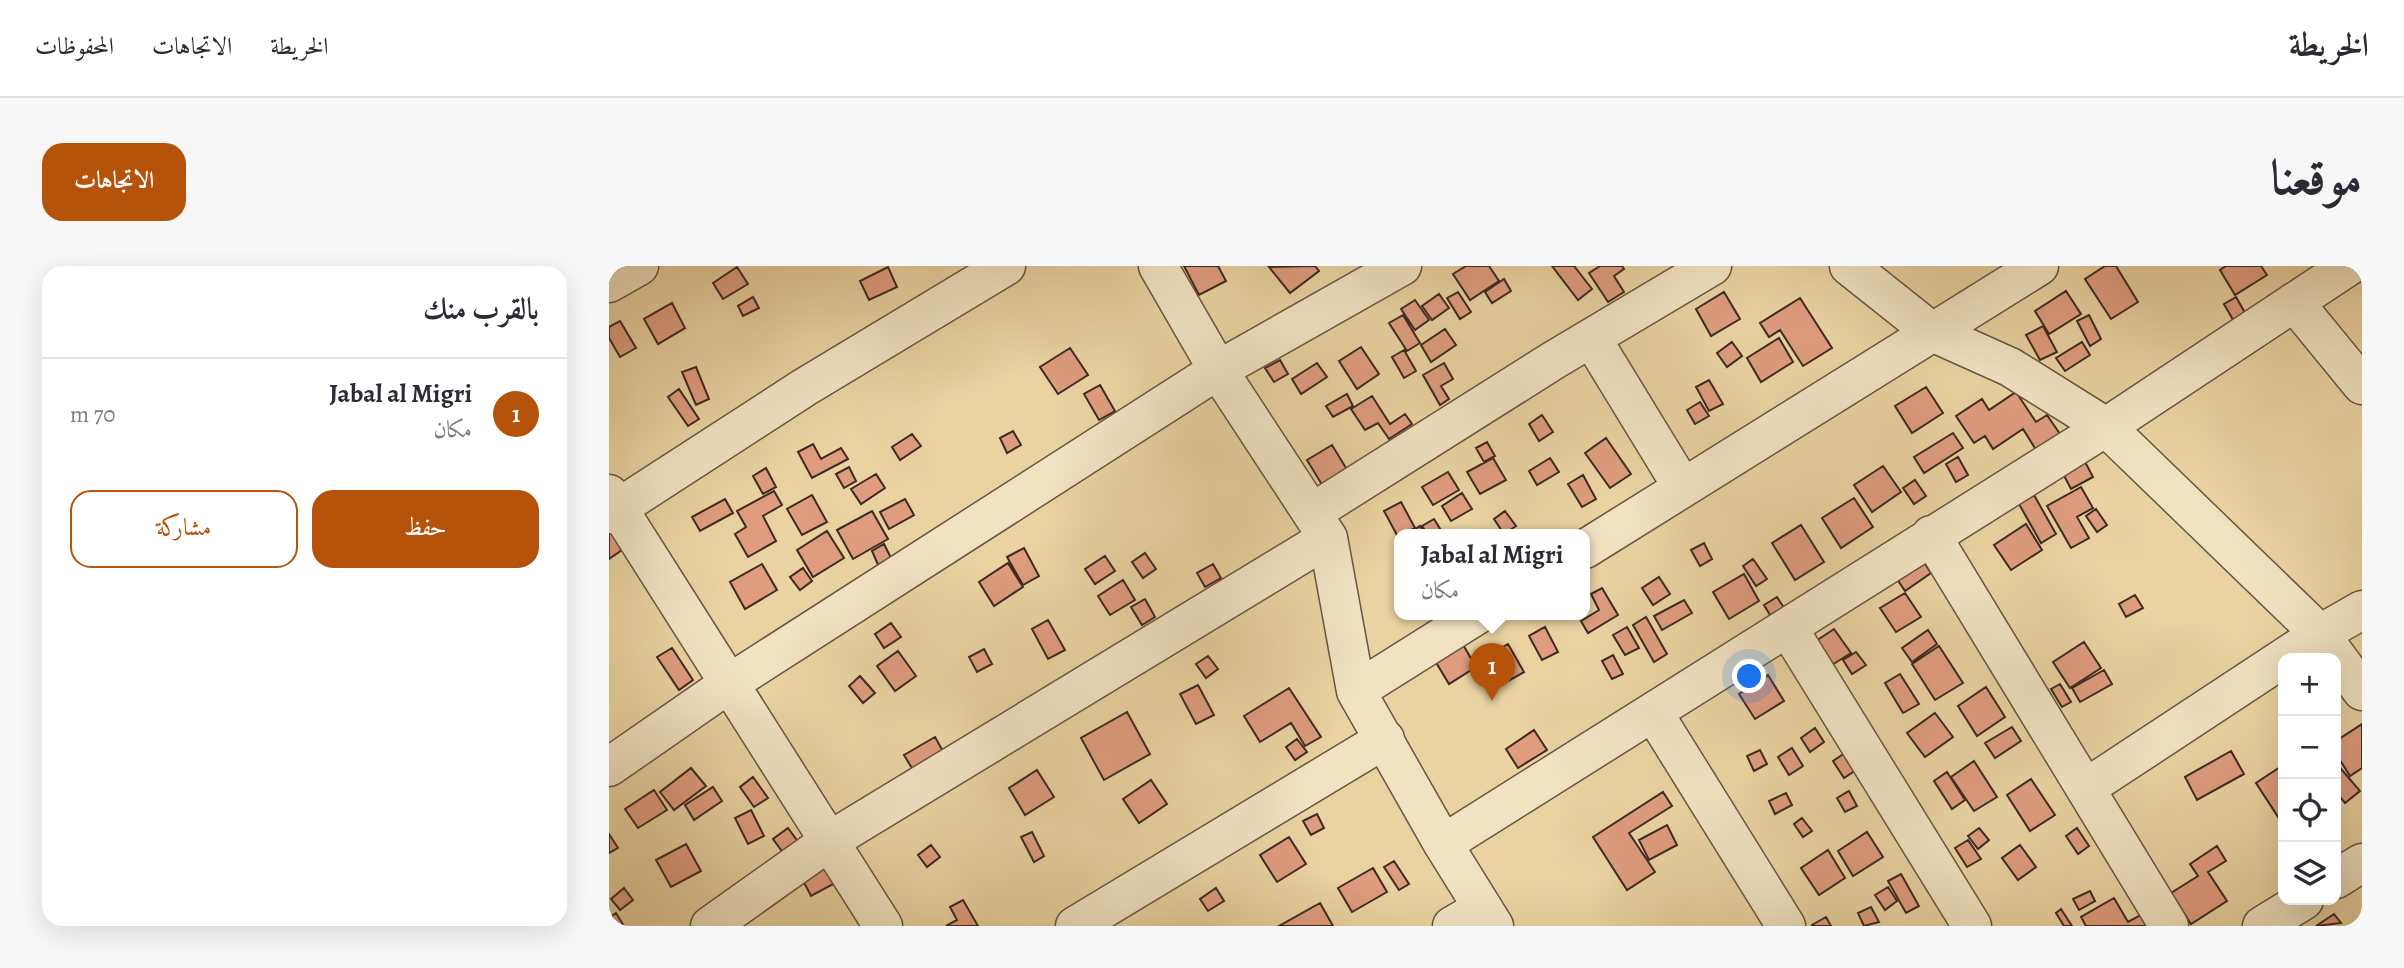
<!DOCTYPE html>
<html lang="ar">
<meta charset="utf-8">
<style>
body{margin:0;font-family:Alegreya,Amiri,serif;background:#f7f7f7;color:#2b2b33;direction:rtl}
.controls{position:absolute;right:21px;bottom:21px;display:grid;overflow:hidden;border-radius:14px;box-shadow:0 7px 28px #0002}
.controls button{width:63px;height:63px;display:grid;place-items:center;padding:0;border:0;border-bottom:2px solid #e1e1e2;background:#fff;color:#2b2b33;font:35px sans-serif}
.you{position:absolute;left:1141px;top:411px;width:24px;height:24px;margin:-18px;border:5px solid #fff;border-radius:50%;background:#1a73e8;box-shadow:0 0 0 10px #1a73e833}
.badge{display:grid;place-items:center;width:46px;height:46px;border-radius:50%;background:#b45309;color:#fff;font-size:23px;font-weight:700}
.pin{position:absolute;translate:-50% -58px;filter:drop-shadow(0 2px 4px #0008)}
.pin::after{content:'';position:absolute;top:37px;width:24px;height:21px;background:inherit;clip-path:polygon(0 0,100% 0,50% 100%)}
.popup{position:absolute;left:785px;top:263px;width:196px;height:91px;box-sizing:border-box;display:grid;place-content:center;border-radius:14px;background:#fff;filter:drop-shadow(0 2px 5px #0005);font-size:23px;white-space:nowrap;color:#7c7c81}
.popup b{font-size:26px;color:#2b2b33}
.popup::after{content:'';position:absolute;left:50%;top:100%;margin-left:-14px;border:14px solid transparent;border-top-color:#fff}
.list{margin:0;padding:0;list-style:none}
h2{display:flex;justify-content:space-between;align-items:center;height:91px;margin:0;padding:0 28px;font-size:30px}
h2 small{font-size:23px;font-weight:400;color:#7c7c81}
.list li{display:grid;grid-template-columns:46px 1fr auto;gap:21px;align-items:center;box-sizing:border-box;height:112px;padding:0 28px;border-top:2px solid #e1e1e2}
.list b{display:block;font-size:26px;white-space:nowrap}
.list p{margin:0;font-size:23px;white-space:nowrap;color:#7c7c81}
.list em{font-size:23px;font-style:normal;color:#7c7c81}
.actions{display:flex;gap:14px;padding:21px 28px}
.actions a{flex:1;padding:16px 0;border:2px solid #b45309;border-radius:21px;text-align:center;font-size:24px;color:#b45309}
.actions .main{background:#b45309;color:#fff}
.icon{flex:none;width:38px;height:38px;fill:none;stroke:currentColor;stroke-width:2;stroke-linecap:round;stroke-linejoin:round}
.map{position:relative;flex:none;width:1753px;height:660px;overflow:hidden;direction:ltr;border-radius:21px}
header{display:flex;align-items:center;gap:42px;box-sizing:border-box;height:98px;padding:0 35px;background:#fff;border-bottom:2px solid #e1e1e2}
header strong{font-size:33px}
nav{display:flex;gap:38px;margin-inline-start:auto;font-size:24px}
.intro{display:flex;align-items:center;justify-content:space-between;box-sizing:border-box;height:168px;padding:0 42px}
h1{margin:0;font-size:49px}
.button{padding:18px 32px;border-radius:21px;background:#b45309;color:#fff;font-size:24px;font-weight:700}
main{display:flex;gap:42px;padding:0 42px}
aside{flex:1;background:#fff;border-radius:21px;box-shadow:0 7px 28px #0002}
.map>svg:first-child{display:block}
</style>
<header>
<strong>الخريطة</strong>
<nav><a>الخريطة</a><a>الاتجاهات</a><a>المحفوظات</a></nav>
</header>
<div class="intro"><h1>موقعنا</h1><a class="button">الاتجاهات</a></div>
<main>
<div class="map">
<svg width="1753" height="660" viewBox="0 0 1753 660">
<rect width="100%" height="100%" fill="#ead2a1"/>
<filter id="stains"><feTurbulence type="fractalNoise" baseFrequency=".00286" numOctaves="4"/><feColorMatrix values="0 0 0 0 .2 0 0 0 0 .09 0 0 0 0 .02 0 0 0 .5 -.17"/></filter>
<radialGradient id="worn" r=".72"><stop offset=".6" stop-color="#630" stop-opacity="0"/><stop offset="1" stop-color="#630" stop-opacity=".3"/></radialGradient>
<path fill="#df9c7f" stroke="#3c2a23" stroke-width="2" d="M575 0H609L617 15 590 29Z
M706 0 710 5 681 27 660 1Z
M857 0H880L890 15 861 34 844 8Z
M943 0H965L983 23 969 34Z
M991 0H1013L1015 3 1005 10 1015 26 999 36 980 7Z
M1496 0H1507L1529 36 1502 53 1476 13Z
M1617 0H1652L1658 9 1626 29 1611 4Z
M128 1 139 18 114 33 104 17Z
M279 1 288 21 260 34 251 15Z
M895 13 902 25 883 37 876 26Z
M1457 25 1472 48 1440 68 1426 45Z
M849 26 862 46 851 53 838 32Z
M1115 26 1131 53 1102 70 1087 43Z
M830 28 840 42 823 54 813 40Z
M144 31 150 42 134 50 129 40Z
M1627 31 1643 59 1631 66 1615 38Z
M1191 32 1223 82 1194 100 1171 64 1160 71 1151 57Z
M806 34 820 54 806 64 792 43Z
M63 37 76 62 49 78 35 53Z
M794 49 811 77 798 85 780 57Z
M1480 49 1492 73 1481 80 1468 55Z
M11 55 27 82 11 91 0 72V61Z
M1434 60 1448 86 1431 94 1417 69Z
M836 63 847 79 822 96 812 79Z
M1170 72 1184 96 1152 116 1138 92Z
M1123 76 1133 90 1118 101 1108 87Z
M1473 76 1481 89 1456 105 1447 92Z
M752 81 770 108 748 123 730 95Z
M461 82 479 109 449 128 431 101Z
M795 84 807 105 795 112 783 91Z
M671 94 679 108 665 116 656 102Z
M708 97 718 111 692 128 683 113Z
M835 97 844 113 832 120 840 133 831 139 814 109Z
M87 101 100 133 87 139 73 106Z
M1100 114 1114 138 1100 145 1087 121Z
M491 119 506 145 490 154 475 128Z
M1317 121 1334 147 1303 167 1286 140Z
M70 123 90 153 79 160 59 131Z
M1407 126 1427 156 1438 149 1453 171 1429 187 1414 163 1384 183 1376 170 1365 177 1347 150 1373 133 1380 144Z
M738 128 744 140 724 151 717 140Z
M763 130 781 158 796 148 803 158 780 173 769 157 756 164 742 143Z
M1091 136 1100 150 1086 158 1078 144Z
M933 149 944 166 930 175 920 158Z
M404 165 412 179 398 187 391 172Z
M1344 167 1354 182 1315 207 1305 191Z
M303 168 312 180 291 194 283 181Z
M997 172 1022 208 1001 222 976 187Z
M878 176 886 190 875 196 867 182Z
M204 178 212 193 232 182 239 193 203 212 189 186Z
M723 179 740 207 715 222 698 194Z
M1473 190 1484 211 1462 223 1451 202Z
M1349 191 1359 209 1347 216 1337 198Z
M884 192 897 214 871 228 858 206Z
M941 192 950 206 928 219 920 205Z
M1274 200 1292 226 1263 246 1245 219Z
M240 201 247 215 235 222 227 208Z
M157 202 167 221 154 228 144 210Z
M839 206 850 224 824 239 813 221Z
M267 208 276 222 252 238 242 223Z
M974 209 987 233 973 241 959 218Z
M1306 214 1317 230 1305 238 1294 222Z
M1472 221 1484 242 1468 251 1480 272 1462 282 1438 240Z
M165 225 173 239 154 250 167 275 139 291 126 268 137 261 128 245Z
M853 227 863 243 842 255 833 240Z
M203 229 218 256 193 269 178 243Z
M1425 229 1447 268 1432 277 1410 238Z
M1245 232 1264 261 1232 282 1213 252Z
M116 233 124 247 91 265 83 251Z
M296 233 305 249 280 263 271 246Z
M792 236 806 262 789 271 775 245Z
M1487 243 1498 259 1488 266 1477 250Z
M263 245 279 273 244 293 228 264Z
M896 245 907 260 895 268 885 253Z
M825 253 835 269H819L813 260Z
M1417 258 1433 284 1402 304 1385 279Z
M1192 259 1215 296 1186 314 1163 277Z
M811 260 817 269H798Z
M0 264 13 284 0 293Z
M218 265 235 292 204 311 188 284Z
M1095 277 1103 293 1091 300 1082 284Z
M275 278 283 294 270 301 263 285Z
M415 282 430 310 414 319 398 291Z
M536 287 547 303 534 312 523 296Z
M496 290 506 305 486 318 476 303Z
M1312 292 1322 307 1296 325 1286 310Z
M1144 293 1158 313 1147 320 1134 300Z
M399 297 414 321 385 340 370 316Z
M153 298 168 324 136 343 121 316Z
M604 298 612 312 596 321 588 307Z
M194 302 203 315 191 324 181 311Z
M1135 308 1150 335 1120 353 1104 326Z
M1050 311 1061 328 1044 339 1033 322Z
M514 314 526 334 501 349 489 330Z
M993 322 1009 349 979 367 972 355 990 344 982 328Z
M1296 327 1312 351 1287 366 1271 342Z
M1526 329 1534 342 1517 351 1510 338Z
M1168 331 1179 348 1166 357 1155 339Z
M536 333 546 351 533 359 522 341Z
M1075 334 1083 347 1053 364 1045 350Z
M1037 351 1058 388 1045 396 1024 359Z
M439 354 456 384 439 393 423 363Z
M282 357 292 371 275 382 266 368Z
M936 361 949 386 933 394 920 370Z
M1018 361 1030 382 1016 389 1004 369Z
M1225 363 1242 387 1223 399 1207 375Z
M1319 364 1328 378 1303 396 1293 382Z
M1475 376 1492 402 1461 422 1444 396Z
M853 377 867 401 840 418 825 393Z
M899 378 915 406 885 423 869 395Z
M1330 380 1354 417 1326 434 1303 398Z
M63 382 84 414 70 424 48 391Z
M375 383 383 398 368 406 360 391Z
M289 385 307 410 286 425 268 400Z
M1247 386 1257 399 1243 408 1234 394Z
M1004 389 1014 408 1003 413 993 395Z
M599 390 609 403 597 412 587 398Z
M1495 404 1503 418 1471 436 1463 422Z
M1291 408 1310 438 1294 447 1276 417Z
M1159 409 1175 435 1146 453 1130 428Z
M251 410 266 427 254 437 240 420Z
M1451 418 1462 436 1453 441 1442 423Z
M589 419 605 449 587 458 571 428Z
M1377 421 1396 451 1368 470 1349 440Z
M680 422 712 471 696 480 682 457 651 476 635 450Z
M518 446 541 488 495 514 472 472Z
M1326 447 1344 471 1316 491 1298 467Z
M1753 458V502L1741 510 1727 488V475Z
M1403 461 1412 475 1386 492 1376 477Z
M1206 462 1215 476 1201 486 1192 472Z
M925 464 938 484 909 502 897 483Z
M326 471 335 487 304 504 295 489Z
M688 473 698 486 686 494 677 481Z
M1183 482 1194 500 1180 509 1169 491Z
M1151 484 1158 498 1145 505 1138 490Z
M1239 485 1250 502 1235 512 1224 495Z
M1622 485 1635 508 1588 534 1576 511Z
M1365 495 1388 531 1365 545 1342 511Z
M1727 497 1751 525 1736 537 1727 526Z
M1674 499V521L1670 524 1674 530 1673 557 1647 517Z
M82 502 97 520 65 544 51 526Z
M428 504 445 531 416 549 400 522Z
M1338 506 1356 534 1343 543 1325 515Z
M144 511 159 532 145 541 131 521Z
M1422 513 1446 549 1421 565 1398 529Z
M542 514 558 538 530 557 514 533Z
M104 521 113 535 85 554 76 539Z
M45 524 58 544 29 562 16 543Z
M1240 525 1248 540 1236 546 1228 532Z
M1054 526 1063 540 1020 567 1046 606 1018 624 984 571Z
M1177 527 1183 539 1166 548 1160 535Z
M142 544 155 570 139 578 126 552Z
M708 548 715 562 702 569 694 555Z
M1193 552 1203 565 1194 571 1185 558Z
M1058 559 1068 579 1040 594 1030 574Z
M179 562 190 577 175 588 164 573Z
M1370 562 1380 574 1369 583 1359 570Z
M1468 562 1480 580 1469 588 1457 570Z
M423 566 435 590 425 596 412 571Z
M1258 566 1274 591 1244 610 1229 585Z
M0 568 9 582 0 587Z
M680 571 697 598 668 616 651 589Z
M1359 574 1372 593 1358 601 1346 582Z
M77 578 92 605 62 621 47 594Z
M322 579 331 591 318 601 309 589Z
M1411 579 1427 601 1409 614 1393 592Z
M1608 580 1617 595 1599 606 1618 635 1582 658 1562 627 1589 610 1581 598Z
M1219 584 1236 612 1210 629 1192 602Z
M216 595 228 616 202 630 191 609Z
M785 595 800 618 790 624 775 601Z
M764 602 778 626 743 646 729 622Z
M1292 608 1310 640 1297 647 1279 615Z
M1279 621 1288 635 1276 644 1266 629Z
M15 622 24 634 11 644 2 633Z
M607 622 615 635 599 645 591 633Z
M1481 625 1486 635 1470 644 1464 633Z
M1505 632 1519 656 1539 645 1547 660H1477L1472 651Z
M354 634 369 660H337L348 654 341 641Z
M711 637 724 660H670Z
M1262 641 1270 656 1255 660 1249 647Z
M1452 643 1463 660H1455L1447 647Z
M7 647 15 660H0V652Z
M1725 648 1732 657 1707 660Z
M1217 651 1222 660H1203V659Z"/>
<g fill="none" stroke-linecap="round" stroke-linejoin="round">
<defs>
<path id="minor" d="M549 0 609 104 719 272 747 425 834 578 885 660
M1240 0 1323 66 1401 101 1497 161 1711 368 1753 425
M0 17 30 0
M1685 36 1753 119
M983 73 1074 222
M0 228 274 660
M704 246 945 94 1103 0
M0 248 196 121 397 0
M1322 269 1560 660
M976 283 1430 0
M1179 362 1363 660
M747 425 868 349
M1044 446 1177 660
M0 501 121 417 609 104 793 0
M1477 522 1711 368 1753 344
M834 578 1497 161 1740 0
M1727 613 1753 597
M101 660 222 574 719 272
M466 660 776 473
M843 660 874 642
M1653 660 1695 634"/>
</defs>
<use href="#minor" stroke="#685442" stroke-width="41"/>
<use href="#minor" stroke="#f1e2c2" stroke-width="38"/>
</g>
<rect width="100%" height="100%" filter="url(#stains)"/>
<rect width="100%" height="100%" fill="url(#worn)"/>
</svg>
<div class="controls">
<button>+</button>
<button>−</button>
<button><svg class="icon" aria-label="locate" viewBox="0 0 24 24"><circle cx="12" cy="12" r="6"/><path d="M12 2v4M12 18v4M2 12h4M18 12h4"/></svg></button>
<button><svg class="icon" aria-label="layers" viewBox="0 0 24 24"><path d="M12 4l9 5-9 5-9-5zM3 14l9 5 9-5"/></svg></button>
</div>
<div class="you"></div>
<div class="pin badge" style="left:883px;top:435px">1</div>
<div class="popup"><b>Jabal al Migri</b>مكان</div>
</div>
<aside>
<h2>بالقرب منك<small></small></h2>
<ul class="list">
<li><span class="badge">1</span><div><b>Jabal al Migri</b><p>مكان</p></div><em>70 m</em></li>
</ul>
<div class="actions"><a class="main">حفظ</a><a>مشاركة</a></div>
</aside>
</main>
